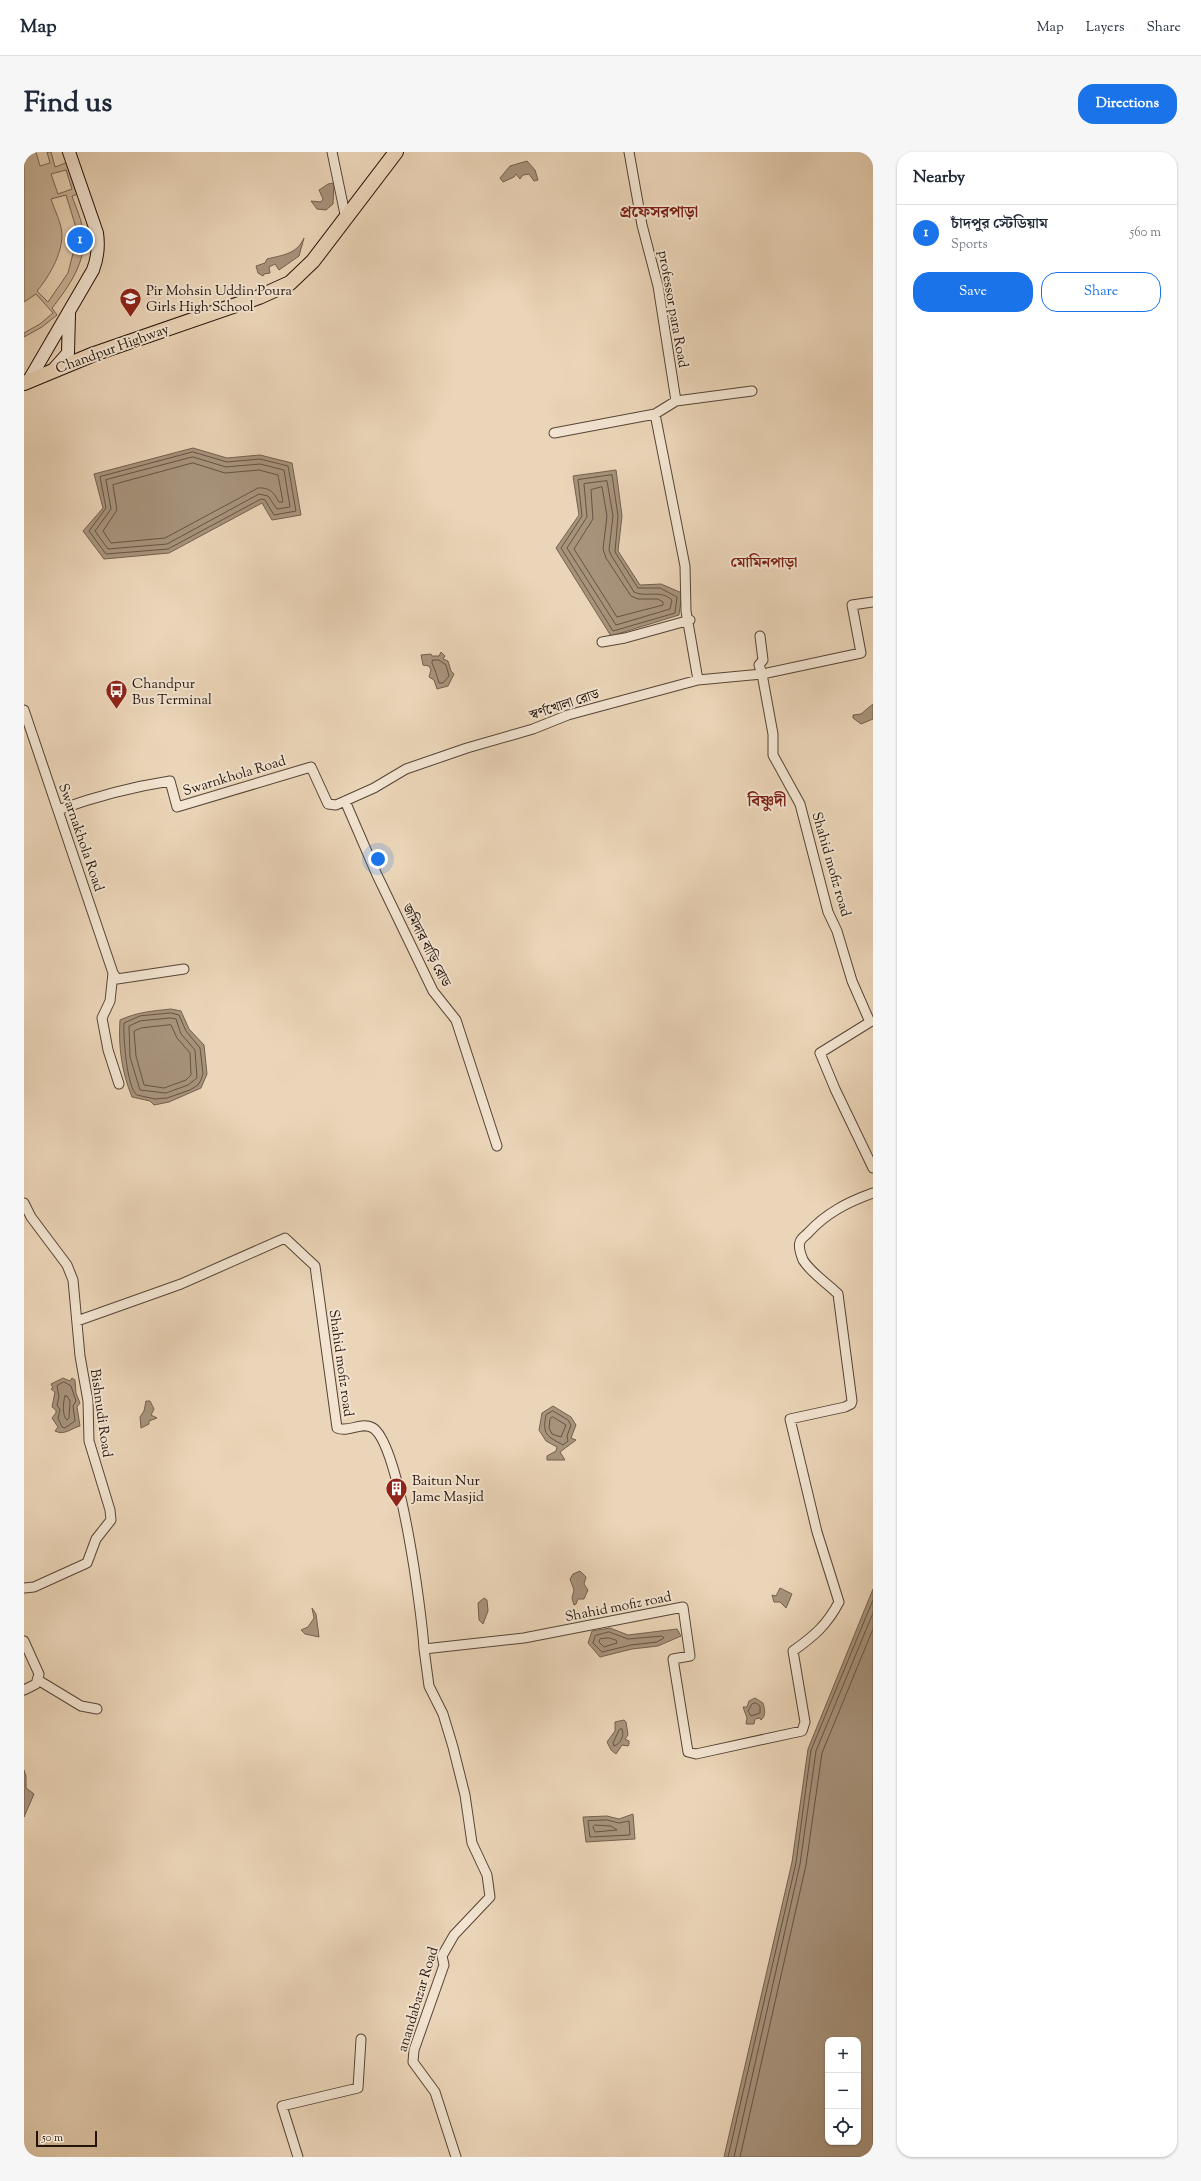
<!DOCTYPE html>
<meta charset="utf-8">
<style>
body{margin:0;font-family:"Sorts Mill Goudy","Noto Serif Bengali",serif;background:#f6f6f7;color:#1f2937}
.controls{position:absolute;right:12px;bottom:12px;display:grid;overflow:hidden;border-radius:8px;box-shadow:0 1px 3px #0004}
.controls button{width:36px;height:36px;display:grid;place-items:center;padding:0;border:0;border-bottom:1px solid #e0e1e3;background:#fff;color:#1f2937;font:20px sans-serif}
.scale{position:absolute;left:12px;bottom:10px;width:61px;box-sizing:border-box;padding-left:4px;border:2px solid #241309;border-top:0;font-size:11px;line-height:14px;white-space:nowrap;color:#241309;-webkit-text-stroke:3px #f2e4d1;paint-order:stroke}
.you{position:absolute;left:354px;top:707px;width:14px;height:14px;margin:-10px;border:3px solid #fff;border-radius:50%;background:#1a73e8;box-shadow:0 0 0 6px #1a73e833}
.badge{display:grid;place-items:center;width:26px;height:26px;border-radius:50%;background:#1a73e8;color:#fff;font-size:13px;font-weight:700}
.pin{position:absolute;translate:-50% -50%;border:2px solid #fff;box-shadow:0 1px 4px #0006}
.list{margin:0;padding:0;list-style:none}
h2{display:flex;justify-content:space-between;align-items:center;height:52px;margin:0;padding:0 16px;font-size:17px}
h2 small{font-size:13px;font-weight:400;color:#747a83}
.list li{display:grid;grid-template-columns:26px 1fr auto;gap:12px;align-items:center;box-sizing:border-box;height:56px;padding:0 16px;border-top:1px solid #e0e1e3}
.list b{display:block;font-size:15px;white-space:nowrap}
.list p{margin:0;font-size:13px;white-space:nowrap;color:#747a83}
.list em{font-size:13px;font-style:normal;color:#747a83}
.actions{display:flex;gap:8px;padding:12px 16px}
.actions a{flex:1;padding:9px 0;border:1px solid #1a73e8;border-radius:16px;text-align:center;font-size:14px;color:#1a73e8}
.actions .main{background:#1a73e8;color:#fff}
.icon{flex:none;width:22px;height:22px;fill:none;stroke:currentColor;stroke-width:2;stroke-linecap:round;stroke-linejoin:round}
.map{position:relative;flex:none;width:849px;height:2005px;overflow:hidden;border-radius:16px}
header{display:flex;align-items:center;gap:24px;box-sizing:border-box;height:56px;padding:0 20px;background:#fff;border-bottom:1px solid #e0e1e3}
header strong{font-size:19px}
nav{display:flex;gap:22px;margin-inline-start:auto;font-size:14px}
.intro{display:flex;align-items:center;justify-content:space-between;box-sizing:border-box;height:96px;padding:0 24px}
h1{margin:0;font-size:28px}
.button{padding:10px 18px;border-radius:16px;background:#1a73e8;color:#fff;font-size:14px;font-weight:700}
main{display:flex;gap:24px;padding:0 24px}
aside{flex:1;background:#fff;border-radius:16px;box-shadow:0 1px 3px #0004}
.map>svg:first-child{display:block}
</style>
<header>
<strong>Map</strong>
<nav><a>Map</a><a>Layers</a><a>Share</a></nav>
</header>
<div class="intro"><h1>Find us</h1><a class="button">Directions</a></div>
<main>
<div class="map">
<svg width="849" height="2005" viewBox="0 0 849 2005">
<rect width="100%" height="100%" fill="#ebd5b8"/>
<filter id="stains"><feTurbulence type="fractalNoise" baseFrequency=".005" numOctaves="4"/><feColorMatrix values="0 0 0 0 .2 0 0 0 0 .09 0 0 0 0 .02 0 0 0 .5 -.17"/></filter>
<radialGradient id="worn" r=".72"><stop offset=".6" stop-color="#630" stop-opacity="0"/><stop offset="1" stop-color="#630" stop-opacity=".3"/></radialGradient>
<path fill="#c9b49a" stroke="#766452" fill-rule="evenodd" d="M0 0H12L16 14 26 11 23 0H27L31 15 44 10 54 42 48 44C52 56 58 68 59 80 64 108 44 136 28 156L33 163 18 175 0 185V181L16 172 29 161 12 142 0 150ZM42 18 48 37 34 42 27 22ZM42 43 54 82 44 121 24 150 13 139C25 125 38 102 38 83 38 72 30 57 27 47Z"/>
<path fill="#a7937c" stroke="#73604e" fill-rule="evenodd" d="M503 9 511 18 514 28 510 29 505 22 499 23 496 27 492 22 490 25 479 30 476 26 486 14Z
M310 31 309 52 302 58 293 57 287 49 297 50 299 47 295 38 304 32Z
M280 86 275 104 255 118 251 112 245 115 246 121 240 122 239 124 234 121 232 114 241 111 243 107C259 103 273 102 280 86Z
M169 296 203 306 236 303 268 311 277 363 248 368 238 351 145 401 80 407 59 379 79 356 70 322Z
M592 318 598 364 594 399 616 433 637 432 658 441 655 463 587 484 532 396 555 363 549 324Z
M417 500 421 504 419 507 424 509 427 519 430 522 424 534 413 537 410 528 405 525 407 518 405 514 399 513 397 503 407 502 408 504H415Z
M849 552V567L837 572 829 566V563L837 562Z
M147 857 157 859 165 877 180 893 183 922 177 936 145 950 130 953 126 949 108 945C98 921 94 894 96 868 113 860 129 859 147 857Z
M39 1226 46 1229 48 1226 51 1228 52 1241 56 1251 53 1255 56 1274C48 1276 40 1284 31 1279L34 1275 28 1266 32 1261V1258L28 1255 31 1240 27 1237 29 1236 27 1232Z
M122 1249H126L130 1257 127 1263 133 1266 125 1269V1272L117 1276 116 1265 120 1259Z
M529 1254 547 1265 552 1273 547 1286 552 1288 536 1300 541 1308H523V1304L532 1299 533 1295 522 1289 515 1278 518 1261Z
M556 1419 562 1425 560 1432 564 1438 560 1447H554L552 1452 550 1453 548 1446 550 1438 546 1427 549 1422Z
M756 1436 768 1442 762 1456 756 1450H750L748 1443 752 1444Z
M849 1437V2005H700L768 1710 784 1597ZM804 1888H834V1990H804Z
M460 1446 463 1448 464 1459 459 1472 455 1468 454 1451Z
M288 1456 292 1462 295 1485 281 1482 277 1478 284 1475 290 1466Z
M586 1476 604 1483 653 1477 657 1484 634 1494 608 1497 576 1505 564 1491 568 1479Z
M731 1546 739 1551C741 1558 742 1564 737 1568L736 1566 731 1567 730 1572H722L723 1566 719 1555H723L725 1549Z
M600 1568 602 1570 604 1583 601 1587 605 1589V1592L604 1594 598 1593 592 1602 587 1598 583 1590 591 1579V1570Z
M0 1618 2 1624V1636L10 1642 0 1665Z
M609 1662 611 1687 562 1690 559 1665 583 1664 595 1667Z"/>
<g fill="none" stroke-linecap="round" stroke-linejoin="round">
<path stroke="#665342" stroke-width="1" d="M169 300 203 310 236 307 264 314 272 359 250 363 241 348 237 347 144 397 82 402 65 379 82 356 76 325Z
M169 305 202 315 236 312 260 318 266 355 253 357 244 344 235 342 143 392 84 397 71 379 87 357 82 328Z
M169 311 201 321 235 318 254 323 259 350H255C250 341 246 335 234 336L141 386 87 391 79 379 93 358 89 333Z
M588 323 594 364 591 400 614 436H636L653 445 651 461 589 479 537 396 558 364 554 328Z
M583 329 589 364 585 398 587 403 610 440C623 446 636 437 648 448L646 457 592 473 543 396 563 365 560 332Z
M578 335 583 364 579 397 582 406 607 444 614 447H634L639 450V453L593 465 550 397 569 367 567 338Z
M409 508H415L422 513 425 524 419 531H415C413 524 411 517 408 511Z
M147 861 155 863 162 879 176 896 179 921 177 928 174 933 166 938 143 946 131 947 113 943C103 937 99 884 100 871L116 864Z
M147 866 152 867 157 882 171 898 173 926 164 933 142 941 116 938 106 905 105 874 116 869Z
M147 873 153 886 166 901 167 923 162 928 140 936 120 933 112 904 110 879 117 876Z
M40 1230 47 1234 52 1249 49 1254 51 1269 41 1276 38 1275 34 1266 36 1258 33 1253 35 1245 33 1234Z
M41 1244H43L46 1249 45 1266 43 1268C38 1264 39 1250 41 1244Z
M529 1259 544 1268 547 1273 543 1284 544 1289 539 1293C523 1284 518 1283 522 1263Z
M529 1265 542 1273 537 1285 528 1282 525 1276 526 1267Z
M585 1480 604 1487 638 1484 640 1486 633 1490 607 1493 578 1500 569 1491 571 1484Z
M585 1486 592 1488 593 1491 580 1495 575 1490 576 1487Z
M732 1551 736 1554V1561L727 1564 724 1559 728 1552Z
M598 1577C601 1584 596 1592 590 1594L589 1591 595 1578Z
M583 1668 595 1671 605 1669 606 1683 566 1685 564 1669Z
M571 1673 587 1674 593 1678 571 1680 569 1675Z
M704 2005 772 1711 787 1598 849 1448
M710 2005 776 1712 792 1599 849 1461
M716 2005 782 1713 798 1601 849 1477"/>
<defs>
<path id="street" d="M308 0 322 67
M605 0 618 73 634 134 652 249
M631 262 661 414 662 459 674 528
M530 281 631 262 652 249 728 239
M849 450 828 453 837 501 738 522 749 582V603L776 652 804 760 813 779 828 829 846 870 796 901 811 937 849 1016
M578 490 601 486 666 468
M0 558 89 821 93 827 160 817
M321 649 353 723 409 839 432 868 473 994
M34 658C70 645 107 635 146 629L153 655 287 615 304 652 312 653 350 636 382 617 443 596 509 577 544 563 674 528 738 522 735 513 739 508 736 484
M89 821 86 849 78 866 84 898 95 932
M0 1051 7 1065 43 1113 49 1128 56 1204 64 1249 65 1289 86 1358 87 1368 72 1387 63 1411 10 1435 0 1436
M53 1169 157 1132 261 1086 291 1114 313 1276C325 1281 338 1269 349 1276 376 1293 398 1462 400 1497L500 1486 659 1455 666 1504 649 1507 664 1600 672 1602 778 1579 781 1570 769 1499C790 1484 803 1473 815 1450L793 1380 766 1267 821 1255 827 1252 828 1249 814 1142C803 1131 787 1121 779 1108 777 1103 774 1095 776 1090 777 1086 781 1084 784 1081 802 1061 824 1050 849 1041
M0 1489 15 1522 12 1532 0 1538
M400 1497 405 1534 419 1562 429 1595 441 1643 448 1691 463 1723 466 1745 430 1783 418 1804 420 1813 390 1898 389 1910 411 1940 432 2005
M14 1528 57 1554 73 1557
M274 2005 258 1954 334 1936 337 1887"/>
<path id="secondary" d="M30 217 44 201 45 162
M5 228 69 118C74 105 75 95 73 81L45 0"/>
<path id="primary" d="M0 231 70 202 235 145 266 131 289 109 372 0"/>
</defs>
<use href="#street" stroke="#564435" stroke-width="11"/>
<use href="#secondary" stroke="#241309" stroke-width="14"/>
<use href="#primary" stroke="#241309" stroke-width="16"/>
<use href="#street" stroke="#f2e4d1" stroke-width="9"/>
<use href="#secondary" stroke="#f2e4d1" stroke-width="12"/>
<use href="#primary" stroke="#ebd5b8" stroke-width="14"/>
</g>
<defs>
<symbol id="school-pin" viewBox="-11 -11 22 30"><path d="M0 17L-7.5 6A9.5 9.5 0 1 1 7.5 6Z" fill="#8f2418" stroke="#f2e4d1"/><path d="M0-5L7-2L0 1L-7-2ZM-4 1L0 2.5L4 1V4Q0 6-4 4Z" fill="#fff"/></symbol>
<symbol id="bus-pin" viewBox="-11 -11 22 30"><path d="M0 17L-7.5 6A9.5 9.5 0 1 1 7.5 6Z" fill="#8f2418" stroke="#f2e4d1"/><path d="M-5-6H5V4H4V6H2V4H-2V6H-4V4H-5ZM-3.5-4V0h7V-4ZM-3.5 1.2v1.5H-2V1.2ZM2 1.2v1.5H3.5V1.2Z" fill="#fff"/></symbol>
<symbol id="building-pin" viewBox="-11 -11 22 30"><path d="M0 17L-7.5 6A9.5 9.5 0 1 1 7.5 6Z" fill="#8f2418" stroke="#f2e4d1"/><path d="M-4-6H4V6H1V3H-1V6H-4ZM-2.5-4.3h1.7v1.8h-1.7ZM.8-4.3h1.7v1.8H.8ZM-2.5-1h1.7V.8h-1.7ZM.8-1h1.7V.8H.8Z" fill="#fff"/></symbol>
</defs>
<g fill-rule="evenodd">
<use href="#school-pin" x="94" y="134" width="25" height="34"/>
<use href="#bus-pin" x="80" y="526" width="25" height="34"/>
<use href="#building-pin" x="360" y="1324" width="25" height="34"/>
</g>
<g text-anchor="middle" stroke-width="4" stroke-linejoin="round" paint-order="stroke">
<g font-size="14" fill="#241309" stroke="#f2e4d1" text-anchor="start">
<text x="122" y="143">Pir Mohsin Uddin Poura<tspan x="122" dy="16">Girls High School</tspan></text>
<text x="108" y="536">Chandpur<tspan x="108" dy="16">Bus Terminal</tspan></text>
<text x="388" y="1333">Baitun Nur<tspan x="388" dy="16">Jame Masjid</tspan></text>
</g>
<g font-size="14" fill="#241309" stroke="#f2e4d1">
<text transform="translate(650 157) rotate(80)" y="5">professor para Road</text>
<text transform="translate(88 196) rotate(-20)" y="5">Chandpur Highway</text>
<text transform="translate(540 552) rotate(-18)" y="5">স্বর্ণখোলা রোড</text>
<text transform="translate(210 623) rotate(-17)" y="5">Swarnkhola Road</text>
<text transform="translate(58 685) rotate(71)" y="5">Swarnakhola Road</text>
<text transform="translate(808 712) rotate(74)" y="5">Shahid mofiz road</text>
<text transform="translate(403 793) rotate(63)" y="5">জমিদার বাড়ি রোড</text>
<text transform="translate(318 1211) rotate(82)" y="5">Shahid mofiz road</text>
<text transform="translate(78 1261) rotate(82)" y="5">Bishnudi Road</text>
<text transform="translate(594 1454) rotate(-11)" y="5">Shahid mofiz road</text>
<text transform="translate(393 1847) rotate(-73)" y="5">anandabazar Road</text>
</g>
<g font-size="15" font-weight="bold" fill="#7a1f14" stroke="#f2e4d1">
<text x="740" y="415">মোমিনপাড়া</text>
</g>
<g font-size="16" font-weight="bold" fill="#7a1f14" stroke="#f2e4d1">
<text x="635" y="65">প্রফেসরপাড়া</text>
<text x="743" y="654">বিষ্ণুদী</text>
</g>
</g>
<rect width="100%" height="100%" filter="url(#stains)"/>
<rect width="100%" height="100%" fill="url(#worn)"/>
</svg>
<div class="controls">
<button>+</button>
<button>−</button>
<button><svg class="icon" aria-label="locate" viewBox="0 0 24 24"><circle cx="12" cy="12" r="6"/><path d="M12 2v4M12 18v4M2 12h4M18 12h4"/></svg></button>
</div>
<div class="scale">50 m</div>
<div class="you"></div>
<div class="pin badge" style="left:56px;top:88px">1</div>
</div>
<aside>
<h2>Nearby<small></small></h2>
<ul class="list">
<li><span class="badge">1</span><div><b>চাঁদপুর স্টেডিয়াম</b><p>Sports</p></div><em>560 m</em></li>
</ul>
<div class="actions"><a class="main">Save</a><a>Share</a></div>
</aside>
</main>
